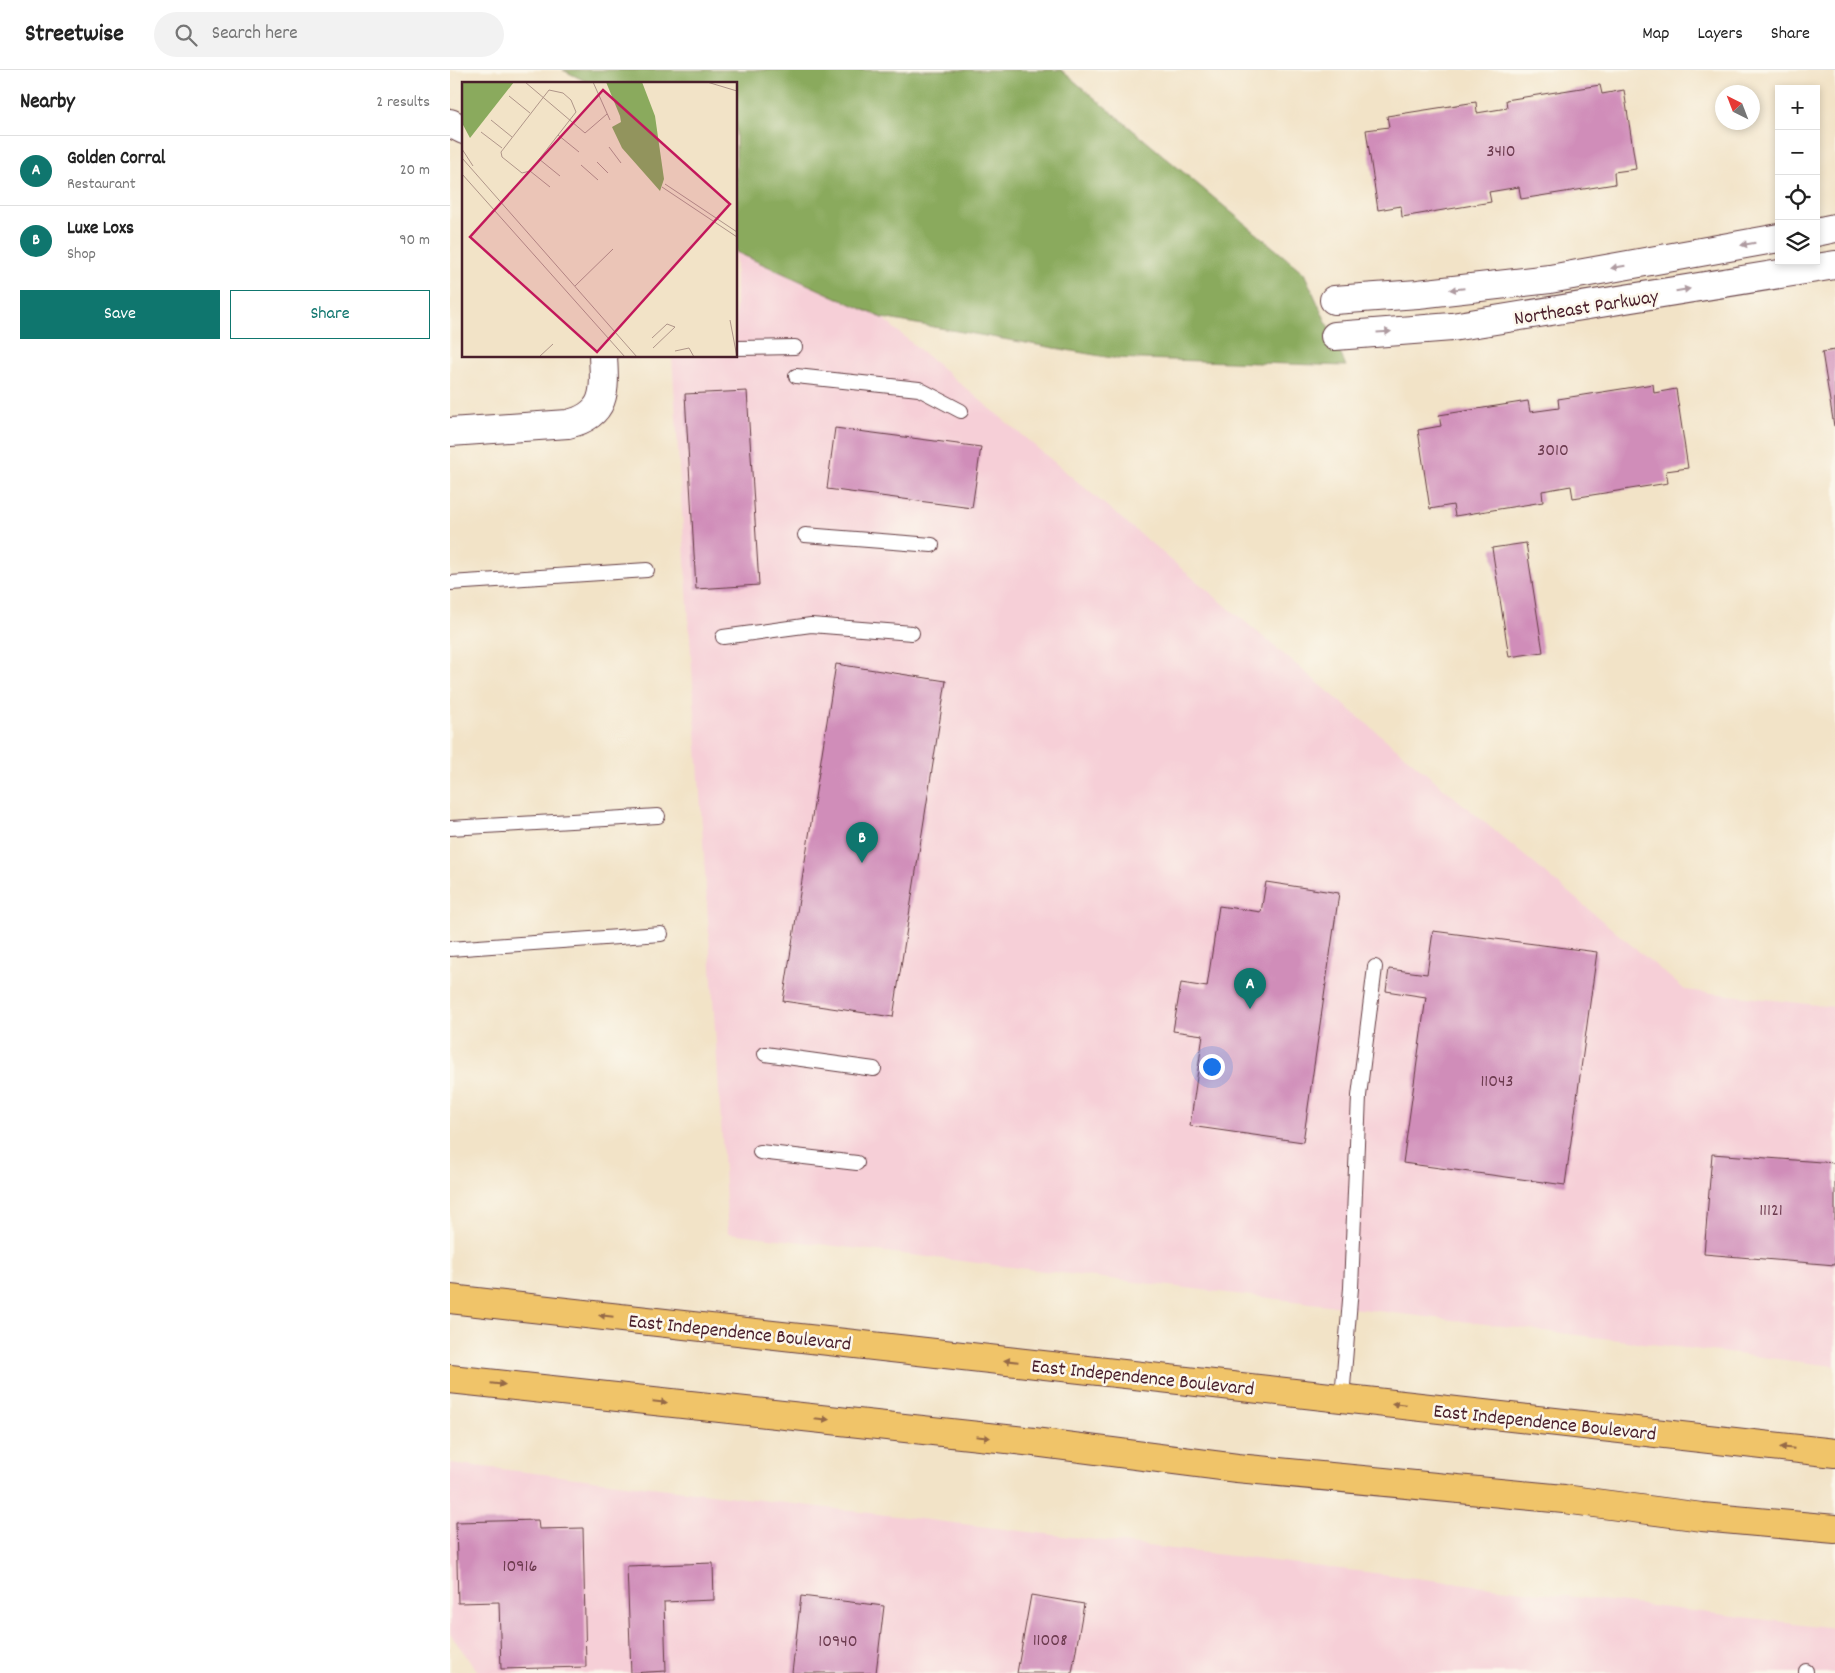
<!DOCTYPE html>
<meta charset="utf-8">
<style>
body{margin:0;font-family:Dekko,sans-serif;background:#f2f2f2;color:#222}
.controls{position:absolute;right:15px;top:15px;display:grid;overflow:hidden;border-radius:0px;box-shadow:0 2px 8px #0003}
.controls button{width:45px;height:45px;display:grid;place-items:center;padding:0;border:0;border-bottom:1px solid #e0e0e0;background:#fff;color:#222;font:25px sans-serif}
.compass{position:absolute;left:1265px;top:15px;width:45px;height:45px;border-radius:50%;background:#fff;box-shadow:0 2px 8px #0003;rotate:318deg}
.you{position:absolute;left:761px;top:996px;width:18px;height:18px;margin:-12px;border:4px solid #fff;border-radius:50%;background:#1a73e8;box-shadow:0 0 0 8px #1a73e833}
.badge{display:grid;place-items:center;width:32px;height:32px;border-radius:50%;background:#0f766e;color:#fff;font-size:16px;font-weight:700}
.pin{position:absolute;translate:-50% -41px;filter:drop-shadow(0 1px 2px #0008)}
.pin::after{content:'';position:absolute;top:26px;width:18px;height:15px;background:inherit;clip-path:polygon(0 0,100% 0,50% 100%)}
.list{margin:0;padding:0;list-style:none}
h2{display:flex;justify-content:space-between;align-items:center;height:65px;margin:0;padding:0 20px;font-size:21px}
h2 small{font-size:16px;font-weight:400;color:#767676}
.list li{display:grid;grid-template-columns:32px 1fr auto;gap:15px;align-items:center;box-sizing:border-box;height:70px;padding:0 20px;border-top:1px solid #e0e0e0}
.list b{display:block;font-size:19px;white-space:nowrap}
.list p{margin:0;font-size:16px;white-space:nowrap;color:#767676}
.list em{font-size:16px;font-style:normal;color:#767676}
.actions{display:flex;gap:10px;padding:15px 20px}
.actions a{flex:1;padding:11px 0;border:1px solid #0f766e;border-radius:0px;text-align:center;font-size:18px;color:#0f766e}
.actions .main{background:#0f766e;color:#fff}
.icon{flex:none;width:28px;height:28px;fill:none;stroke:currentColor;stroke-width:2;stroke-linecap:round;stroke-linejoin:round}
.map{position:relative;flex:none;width:1385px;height:1603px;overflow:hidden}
header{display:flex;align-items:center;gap:30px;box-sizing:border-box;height:70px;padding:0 25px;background:#fff;border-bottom:1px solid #e0e0e0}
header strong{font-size:24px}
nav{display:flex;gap:28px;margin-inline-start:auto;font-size:18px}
.search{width:350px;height:45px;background:#f2f2f2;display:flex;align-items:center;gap:12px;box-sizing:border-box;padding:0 18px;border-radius:28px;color:#767676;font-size:19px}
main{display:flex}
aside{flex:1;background:#fff}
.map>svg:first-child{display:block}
</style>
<header>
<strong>Streetwise</strong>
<div class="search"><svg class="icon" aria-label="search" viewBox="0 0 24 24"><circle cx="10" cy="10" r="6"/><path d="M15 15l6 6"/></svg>Search here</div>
<nav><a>Map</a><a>Layers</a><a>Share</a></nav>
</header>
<main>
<aside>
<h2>Nearby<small>2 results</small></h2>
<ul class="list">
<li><span class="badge">A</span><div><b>Golden Corral</b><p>Restaurant</p></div><em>20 m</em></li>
<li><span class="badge">B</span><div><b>Luxe Loxs</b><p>Shop</p></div><em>90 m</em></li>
</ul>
<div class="actions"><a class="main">Save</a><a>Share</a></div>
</aside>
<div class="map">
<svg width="1385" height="1603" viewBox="0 0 1385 1603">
<rect width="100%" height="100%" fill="#fbf7ec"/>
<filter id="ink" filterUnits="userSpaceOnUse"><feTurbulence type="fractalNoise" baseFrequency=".02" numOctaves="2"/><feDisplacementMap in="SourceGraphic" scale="10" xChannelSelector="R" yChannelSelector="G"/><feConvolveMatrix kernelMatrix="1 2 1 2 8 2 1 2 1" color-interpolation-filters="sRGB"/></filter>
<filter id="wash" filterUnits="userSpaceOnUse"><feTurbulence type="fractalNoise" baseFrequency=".0096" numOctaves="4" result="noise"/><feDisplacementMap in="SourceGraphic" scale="20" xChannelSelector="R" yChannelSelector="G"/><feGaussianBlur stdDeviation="1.12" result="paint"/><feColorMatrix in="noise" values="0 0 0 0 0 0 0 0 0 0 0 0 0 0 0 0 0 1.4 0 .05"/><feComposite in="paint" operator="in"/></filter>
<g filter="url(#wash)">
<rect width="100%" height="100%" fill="#f2e3c7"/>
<path fill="#f6cfd7" d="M286 182 432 248 1235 920 1385 937V1296L278 1163 222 286H286Z
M0 1393 1385 1558V1603H29L0 1564Z"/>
<path fill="#8aaa5d" stroke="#6a6444" d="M113 0H611L854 203 896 296 662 288 432 248 286 182V14H141Z"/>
<g id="blocks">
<path fill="#d08db9" d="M1150 15 1152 24 1174 20 1186 99 1164 102 1165 114 1071 129 1069 117 1039 122 1041 132 952 147 951 136 928 140 916 60 939 57 937 46 1026 32 1027 43 1057 38 1056 30Z
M1385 280V356H1384L1372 282Z
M1203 314 1204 323 1226 319 1238 398 1216 401 1218 413 1123 428 1121 416 1092 421 1093 432 1005 446 1003 435 980 439 968 360 991 356 989 345 1078 331 1080 342 1109 338 1108 329Z
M297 321 309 515 246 519 235 324Z
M385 358 531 377 522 438 377 419Z
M1076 473 1093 582 1059 587 1042 478Z
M386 594 496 611 443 947 333 931Z
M816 812 889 823 853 1072 740 1056 753 965 723 961 731 913 757 917 769 836 811 842Z
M983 861 1147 882 1115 1115 953 1093 976 927 936 921 939 899 977 904Z
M1262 1084 1385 1093V1195L1254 1184Z
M88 1450 89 1459 133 1458 136 1597 51 1599 49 1532 8 1533 6 1452Z
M263 1493 264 1530 214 1532 216 1601 181 1603 177 1496Z
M581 1525 634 1534 622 1603H567Z
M351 1526 434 1536 426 1603H342Z"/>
</g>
</g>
<g filter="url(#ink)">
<use href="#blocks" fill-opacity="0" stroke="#633c42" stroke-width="1"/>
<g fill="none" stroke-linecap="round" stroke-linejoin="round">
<defs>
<path id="lane" d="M286 278 345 277
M346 306 469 319 511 341
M355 465 482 475
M0 513 197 500
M273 567 361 555 462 563
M0 758 208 746
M0 879 211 864
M315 984 424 999
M310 1082 407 1093
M892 1328 901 1218 909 1026 925 897
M1356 1603V1601"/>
<path id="street" d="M0 53 14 60
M1366 162 1385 158
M884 230 968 224 1100 209 1329 168
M885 266 1002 257 1385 195
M0 362 118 354C157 345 155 321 153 286"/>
<path id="highway" d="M0 1229 1385 1383
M0 1309 584 1372 787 1398 1114 1429 1252 1447 1385 1459"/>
</defs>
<use href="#lane" stroke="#633c42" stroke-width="16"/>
<use href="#street" stroke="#633c42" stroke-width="30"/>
<use href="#highway" stroke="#633c42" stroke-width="30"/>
<use href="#lane" stroke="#fff" stroke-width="14"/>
<use href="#street" stroke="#fff" stroke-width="28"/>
<use href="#highway" stroke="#f0c469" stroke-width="28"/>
</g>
<defs><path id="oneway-solid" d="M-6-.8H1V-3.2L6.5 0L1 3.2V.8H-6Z" transform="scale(1.25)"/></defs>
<g fill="#ae9aa0">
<use href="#oneway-solid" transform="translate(1298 174) rotate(170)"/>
<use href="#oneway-solid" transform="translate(1168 197) rotate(170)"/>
<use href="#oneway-solid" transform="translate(1007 219) rotate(174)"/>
<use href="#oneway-solid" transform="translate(1233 220) rotate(-9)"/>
<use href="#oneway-solid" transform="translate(934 262) rotate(-4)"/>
</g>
<g fill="#956947">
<use href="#oneway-solid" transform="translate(156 1246) rotate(-174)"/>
<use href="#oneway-solid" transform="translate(561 1291) rotate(-174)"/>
<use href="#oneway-solid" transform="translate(48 1314) rotate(6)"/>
<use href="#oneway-solid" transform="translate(210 1332) rotate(6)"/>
<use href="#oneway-solid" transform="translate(949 1334) rotate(-174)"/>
<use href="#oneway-solid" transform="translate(372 1349) rotate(6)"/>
<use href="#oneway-solid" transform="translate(533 1367) rotate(6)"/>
<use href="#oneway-solid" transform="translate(1337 1378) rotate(-174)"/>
</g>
</g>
<g text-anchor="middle" stroke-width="5" stroke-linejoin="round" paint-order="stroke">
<g font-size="18" fill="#6c3a4e">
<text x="1051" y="86">3410</text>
<text x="1103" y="385">3010</text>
<text x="1047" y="1016">11043</text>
<text x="1321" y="1145">11121</text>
<text x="70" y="1501">10916</text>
<text x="600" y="1575">11008</text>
<text x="388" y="1576">10940</text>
</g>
<g font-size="20" fill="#4a1f2b" stroke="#fbf7ec">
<text transform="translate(1136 236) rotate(-9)" y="7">Northeast Parkway</text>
<text transform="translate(290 1261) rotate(6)" y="7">East Independence Boulevard</text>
<text transform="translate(693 1306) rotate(6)" y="7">East Independence Boulevard</text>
<text transform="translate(1095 1351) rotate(6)" y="7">East Independence Boulevard</text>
</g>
</g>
<g transform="translate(12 12)">
<rect width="275" height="275" fill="#f2e3c7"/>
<path d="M0 0H52L8 56 0 41ZM144 0H180L193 34 202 97 198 109 160 66 150 45 159 40 158 34Z" fill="#8aaa5d"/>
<path fill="none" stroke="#af9589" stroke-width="1" d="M63 0 123 51 145 32M131 0 148 38M245 0 275 9M87 8 101 11 109 18 114 30 68 89 60 91 40 75 39 70ZM47 14 68 31M29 38 50 55M19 50 40 66M96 53 117 70M147 65 159 81M0 67 11 84M0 76 175 275M77 77 98 94M135 80 146 91M119 83 136 98M68 89 88 105M0 92 163 275M203 102 275 150M200 105 275 155M113 204 151 167M268 238 275 275M190 256 205 242 213 245 191 266M213 269 227 266 232 275M77 275 91 262"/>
<path fill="#c2185b" fill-opacity="0.15" stroke="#c2185b" stroke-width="2.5" d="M141 8 268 122 135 270 8 155Z"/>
<rect width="275" height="275" fill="none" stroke="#4a1f2b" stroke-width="2.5"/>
</g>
</svg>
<div class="controls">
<button>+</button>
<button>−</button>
<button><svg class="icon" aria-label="locate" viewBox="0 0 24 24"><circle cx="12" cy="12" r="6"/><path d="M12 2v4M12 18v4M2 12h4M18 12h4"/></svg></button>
<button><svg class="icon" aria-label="layers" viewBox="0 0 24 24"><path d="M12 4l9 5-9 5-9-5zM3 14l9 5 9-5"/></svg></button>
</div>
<svg class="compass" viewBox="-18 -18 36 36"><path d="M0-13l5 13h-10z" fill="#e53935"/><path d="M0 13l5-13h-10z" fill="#767676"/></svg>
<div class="you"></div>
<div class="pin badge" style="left:800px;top:939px">A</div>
<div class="pin badge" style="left:412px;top:793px">B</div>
</div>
</main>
